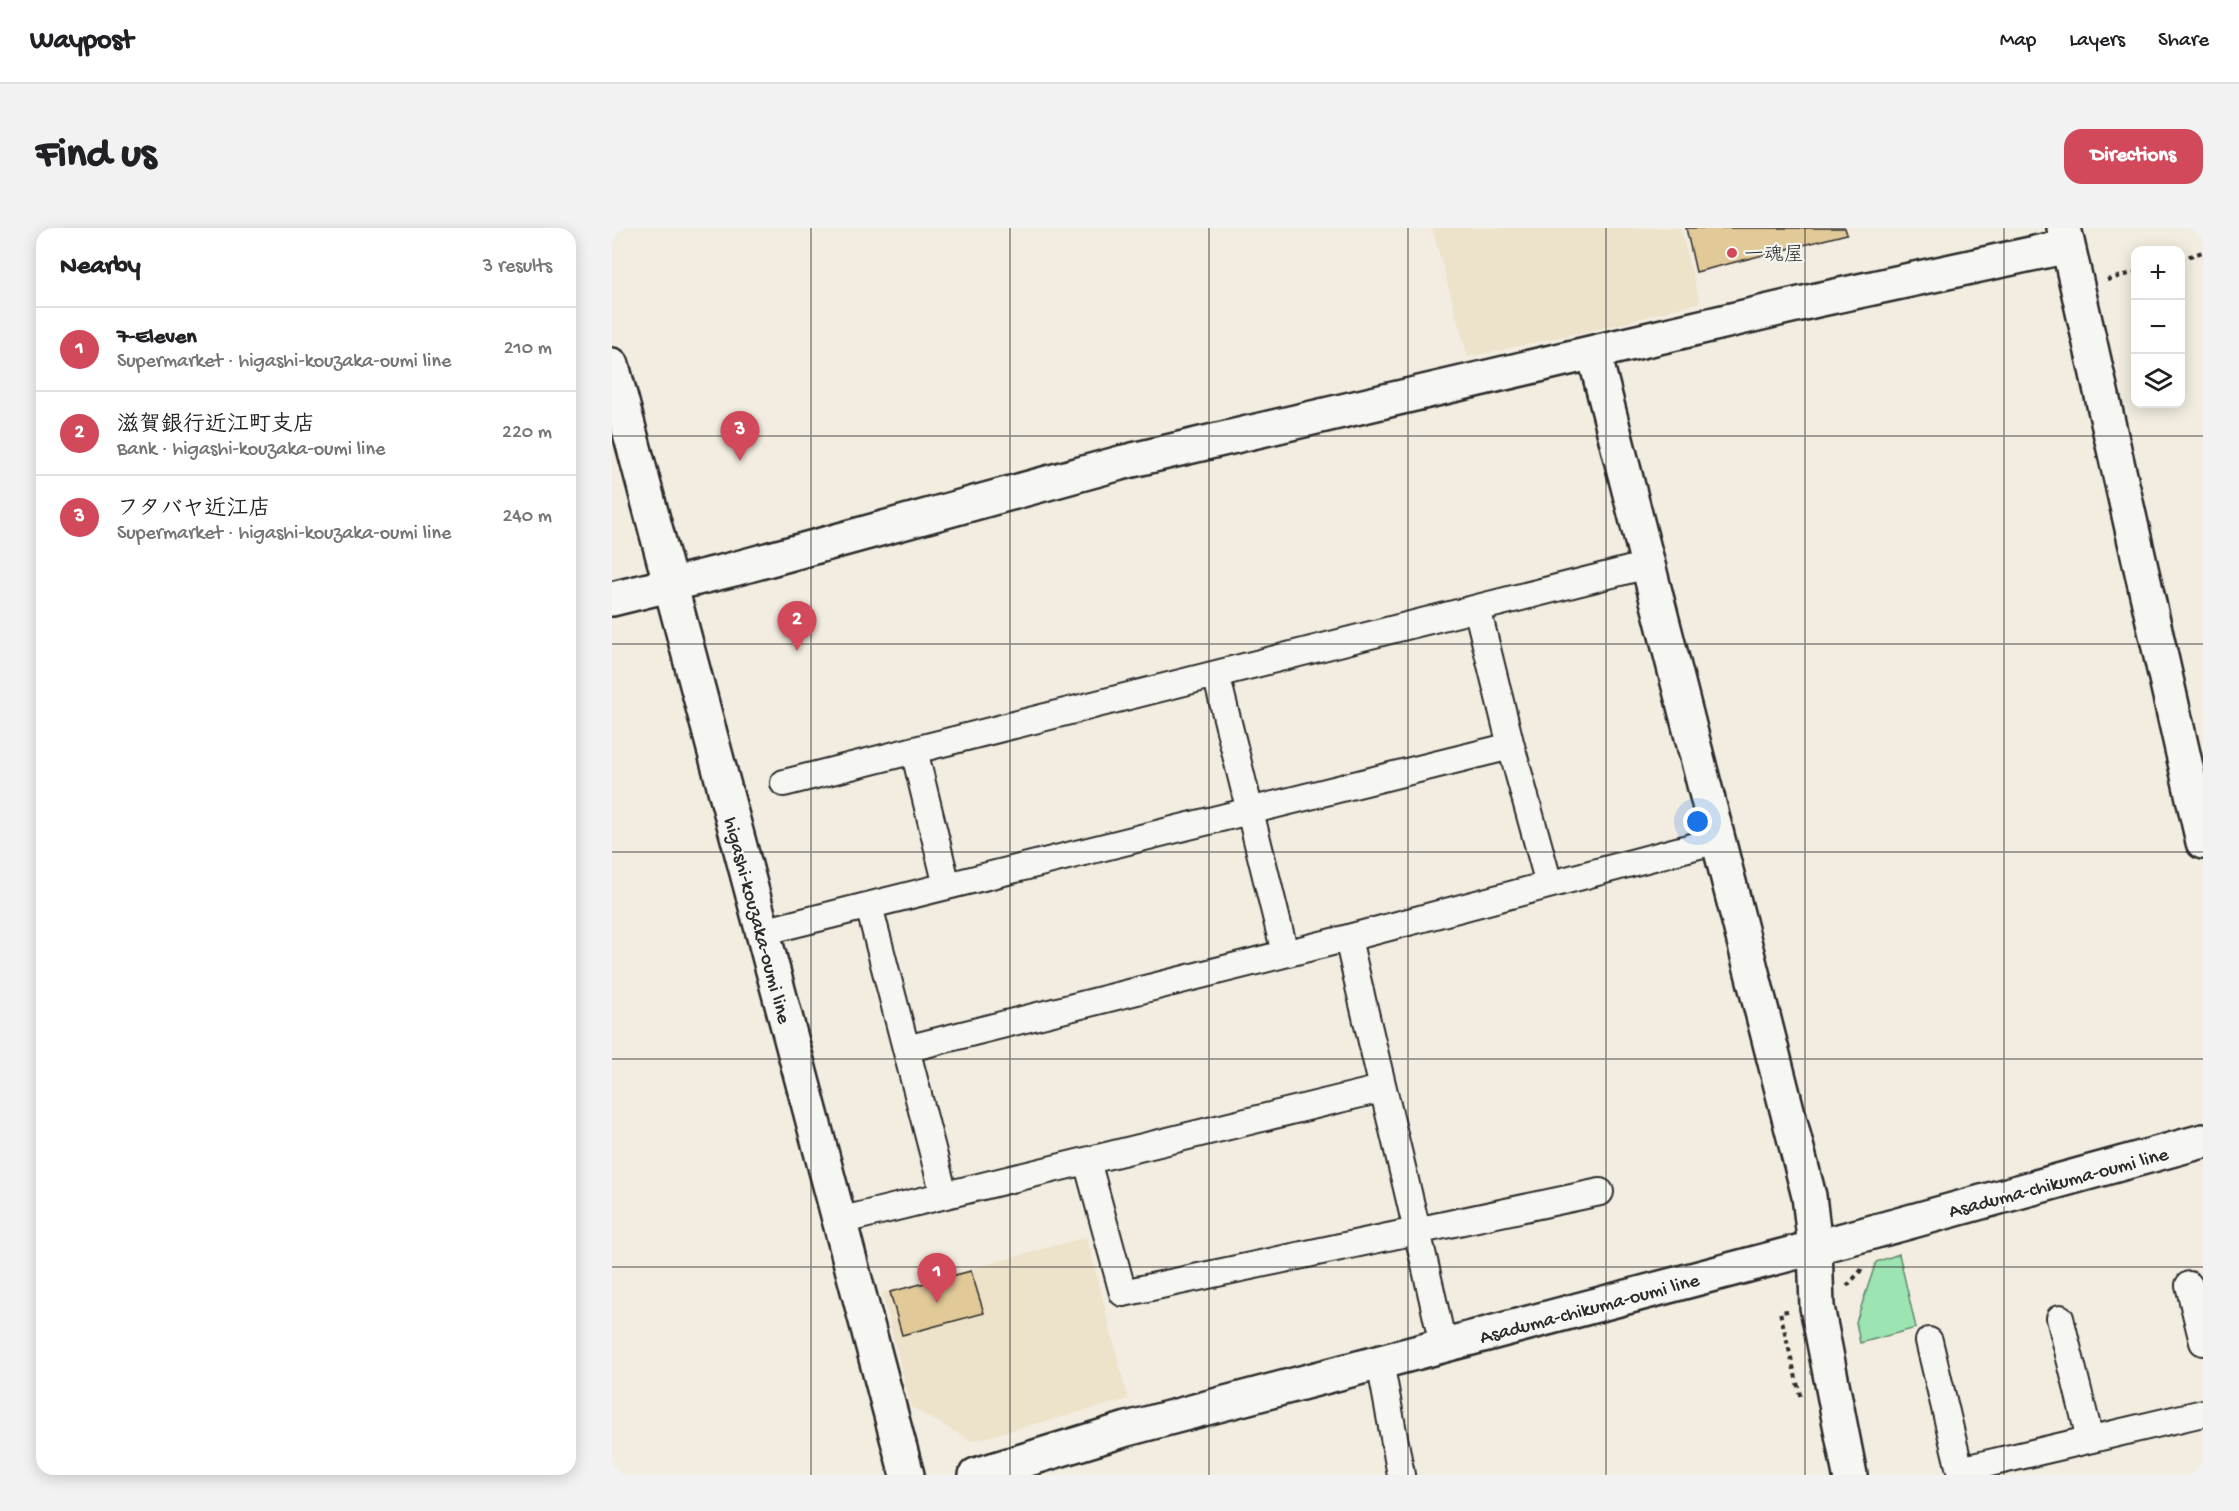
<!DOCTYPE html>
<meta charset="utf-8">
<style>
body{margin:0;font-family:"Gochi Hand","Klee One",sans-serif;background:#f2f2f2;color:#202124}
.controls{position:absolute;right:18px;top:18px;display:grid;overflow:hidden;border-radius:12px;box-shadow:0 3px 15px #0003}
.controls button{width:54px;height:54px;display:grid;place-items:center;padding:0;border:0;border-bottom:2px solid #e0e0e0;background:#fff;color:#202124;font:30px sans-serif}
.you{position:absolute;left:1086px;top:594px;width:21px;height:21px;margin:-15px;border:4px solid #fff;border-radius:50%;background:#1a73e8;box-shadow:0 0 0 9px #1a73e833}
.badge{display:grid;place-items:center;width:39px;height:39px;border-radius:50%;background:#d1495b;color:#fff;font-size:20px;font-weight:700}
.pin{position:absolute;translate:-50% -50px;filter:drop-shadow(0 2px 3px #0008)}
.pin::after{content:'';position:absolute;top:32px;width:21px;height:18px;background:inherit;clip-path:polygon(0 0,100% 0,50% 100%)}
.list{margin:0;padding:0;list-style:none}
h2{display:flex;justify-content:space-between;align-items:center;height:78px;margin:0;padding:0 24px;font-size:26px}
h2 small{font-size:20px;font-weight:400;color:#757577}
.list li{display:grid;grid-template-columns:39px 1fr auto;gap:18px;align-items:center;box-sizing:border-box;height:84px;padding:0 24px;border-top:2px solid #e0e0e0}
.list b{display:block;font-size:22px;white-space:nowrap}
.list p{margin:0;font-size:20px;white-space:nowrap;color:#757577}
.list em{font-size:20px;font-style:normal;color:#757577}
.icon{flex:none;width:33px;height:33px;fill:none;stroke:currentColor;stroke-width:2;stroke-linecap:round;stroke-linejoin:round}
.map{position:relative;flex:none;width:1591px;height:1247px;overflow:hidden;border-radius:18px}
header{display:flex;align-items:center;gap:36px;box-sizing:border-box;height:84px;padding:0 30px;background:#fff;border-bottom:2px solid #e0e0e0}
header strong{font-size:28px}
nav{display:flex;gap:33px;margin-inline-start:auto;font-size:21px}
.intro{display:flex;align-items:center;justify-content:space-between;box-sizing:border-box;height:144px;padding:0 36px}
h1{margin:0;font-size:42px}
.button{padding:15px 27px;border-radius:18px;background:#d1495b;color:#fff;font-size:21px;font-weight:700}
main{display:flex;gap:36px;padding:0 36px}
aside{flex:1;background:#fff;border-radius:18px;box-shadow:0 3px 15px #0003}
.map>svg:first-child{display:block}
</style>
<header>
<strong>Waypost</strong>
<nav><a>Map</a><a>Layers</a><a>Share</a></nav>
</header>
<div class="intro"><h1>Find us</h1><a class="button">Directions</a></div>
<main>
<aside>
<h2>Nearby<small>3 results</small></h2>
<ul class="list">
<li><span class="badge">1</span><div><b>7-Eleven</b><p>Supermarket · higashi-kouzaka-oumi line</p></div><em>210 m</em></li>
<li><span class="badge">2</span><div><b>滋賀銀行近江町支店</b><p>Bank · higashi-kouzaka-oumi line</p></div><em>220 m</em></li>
<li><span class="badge">3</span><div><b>フタバヤ近江店</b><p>Supermarket · higashi-kouzaka-oumi line</p></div><em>240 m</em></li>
</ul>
</aside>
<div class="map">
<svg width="1591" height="1247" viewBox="0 0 1591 1247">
<rect width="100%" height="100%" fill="#f2ede0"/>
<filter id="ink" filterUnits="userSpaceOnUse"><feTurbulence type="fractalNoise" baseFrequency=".0167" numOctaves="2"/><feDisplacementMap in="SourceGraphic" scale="12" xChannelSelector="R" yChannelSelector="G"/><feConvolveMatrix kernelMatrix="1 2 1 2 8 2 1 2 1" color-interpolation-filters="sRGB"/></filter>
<g filter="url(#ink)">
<path fill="#ede2ca" d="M820 0H1068L1088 74 1008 96 856 129Z
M475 1009 516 1171 360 1213 299 1179 270 1065Z"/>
<path fill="#9ce4b2" stroke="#64886e" stroke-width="1.5" d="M1287 1026 1304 1100 1248 1115 1244 1094 1264 1034Z"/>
<path fill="#e1c998" stroke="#2b2b2b" stroke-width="1.5" d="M1074 0H1233L1235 6 1084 44Z
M359 1043 372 1085 290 1107 278 1064Z"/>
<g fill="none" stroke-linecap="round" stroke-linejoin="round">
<defs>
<path id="street" d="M865 380 899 518 937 656
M604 446 673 725
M302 522 335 658
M172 555 1036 337
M257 678 332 967
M150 704 899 518
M294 821 736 710
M475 933 511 1065 988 964
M227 993 769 861
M1577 1057 1591 1114
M1448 1090 1478 1211
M1317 1113 1349 1247
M831 1118C802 981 766 846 736 710L1106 612
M768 1134 789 1247
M1348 1242 1591 1185"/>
<path id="secondary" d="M1452 0 1591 614
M982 125 1197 968 1203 1019 1205 1079 1238 1247
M0 137 295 1247
M0 371 122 341 512 234 1205 72 1456 18
M364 1247 515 1201 1246 1008 1591 913"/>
</defs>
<use href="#street" stroke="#2b2b2b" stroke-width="30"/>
<use href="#secondary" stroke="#2b2b2b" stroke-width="38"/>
<path stroke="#2b2b2b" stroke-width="4" stroke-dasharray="4.5 4.5" stroke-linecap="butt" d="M1568 31 1591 24
M1495 52 1524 44
M1235 1058 1252 1039
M1176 1083 1168 1084 1189 1171"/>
<use href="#street" stroke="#f6f6f2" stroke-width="26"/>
<use href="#secondary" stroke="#f6f6f2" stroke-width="33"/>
</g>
</g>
<path fill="none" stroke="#2b2b2b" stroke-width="1.5" stroke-opacity="0.55" d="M199 0V1247M398 0V1247M597 0V1247M796 0V1247M994 0V1247M1193 0V1247M1392 0V1247M0 208H1591M0 416H1591M0 624H1591M0 831H1591M0 1039H1591"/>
<circle fill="#d1495b" stroke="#f6f6f2" stroke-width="2" cx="1120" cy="25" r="6"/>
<g text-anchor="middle" stroke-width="4.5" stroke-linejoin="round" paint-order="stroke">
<g font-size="20" fill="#2b2b2b" stroke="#f6f6f2" text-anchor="start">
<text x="1132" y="32">一魂屋</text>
</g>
<g font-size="20" fill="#2b2b2b" stroke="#f6f6f2">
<text transform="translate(147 692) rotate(75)" y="7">higashi-kouzaka-oumi line</text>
<text transform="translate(1446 953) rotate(-15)" y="7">Asaduma-chikuma-oumi line</text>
<text transform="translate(977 1079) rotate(-15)" y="7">Asaduma-chikuma-oumi line</text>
</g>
</g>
</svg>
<div class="controls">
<button>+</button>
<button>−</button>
<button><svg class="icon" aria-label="layers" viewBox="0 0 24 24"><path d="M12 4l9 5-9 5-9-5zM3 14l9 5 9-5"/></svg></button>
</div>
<div class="you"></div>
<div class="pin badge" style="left:325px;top:1075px">1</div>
<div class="pin badge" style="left:185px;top:423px">2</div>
<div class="pin badge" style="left:128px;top:233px">3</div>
</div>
</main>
